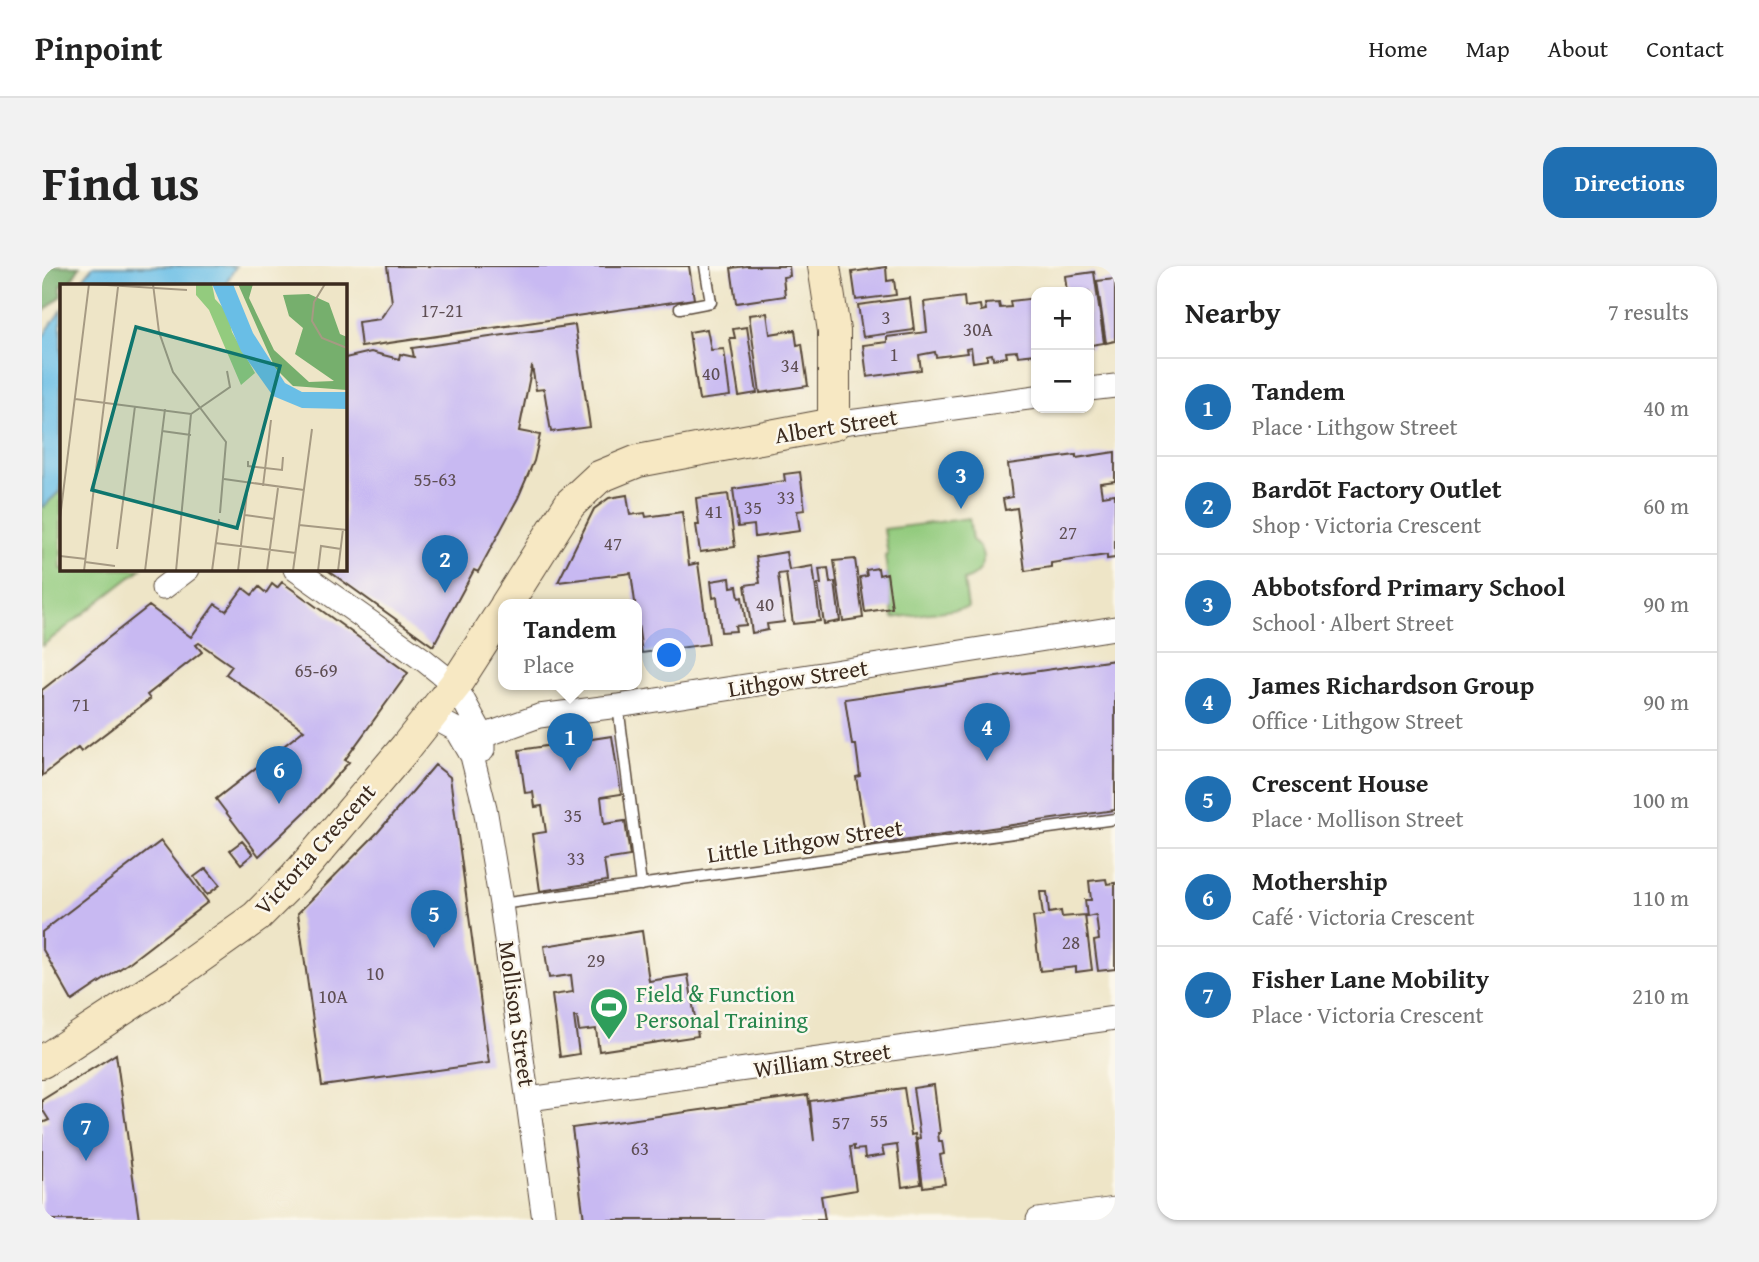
<!DOCTYPE html>
<meta charset="utf-8">
<style>
body{margin:0;font-family:"Gentium Book Plus",serif;background:#f2f2f2;color:#222}
.controls{position:absolute;right:21px;top:21px;display:grid;overflow:hidden;border-radius:14px;box-shadow:0 2px 5px #0004}
.controls button{width:63px;height:63px;display:grid;place-items:center;padding:0;border:0;border-bottom:2px solid #e0e0e0;background:#fff;color:#222;font:35px sans-serif}
.you{position:absolute;left:628px;top:390px;width:24px;height:24px;margin:-18px;border:5px solid #fff;border-radius:50%;background:#1a73e8;box-shadow:0 0 0 10px #1a73e833}
.badge{display:grid;place-items:center;width:46px;height:46px;border-radius:50%;background:#1f6fb2;color:#fff;font-size:23px;font-weight:700}
.pin{position:absolute;translate:-50% -58px;filter:drop-shadow(0 2px 4px #0008)}
.pin::after{content:'';position:absolute;top:37px;width:24px;height:21px;background:inherit;clip-path:polygon(0 0,100% 0,50% 100%)}
.popup{position:absolute;left:456px;top:333px;width:144px;height:91px;box-sizing:border-box;display:grid;place-content:center;border-radius:14px;background:#fff;filter:drop-shadow(0 2px 5px #0005);font-size:23px;white-space:nowrap;color:#767676}
.popup b{font-size:26px;color:#222}
.popup::after{content:'';position:absolute;left:50%;top:100%;margin-left:-14px;border:14px solid transparent;border-top-color:#fff}
.list{margin:0;padding:0;list-style:none}
h2{display:flex;justify-content:space-between;align-items:center;height:91px;margin:0;padding:0 28px;font-size:30px}
h2 small{font-size:23px;font-weight:400;color:#767676}
.list li{display:grid;grid-template-columns:46px 1fr auto;gap:21px;align-items:center;box-sizing:border-box;height:98px;padding:0 28px;border-top:2px solid #e0e0e0}
.list b{display:block;font-size:26px;white-space:nowrap}
.list p{margin:0;font-size:23px;white-space:nowrap;color:#767676}
.list em{font-size:23px;font-style:normal;color:#767676}
.map{position:relative;flex:none;width:1073px;height:954px;overflow:hidden;border-radius:21px}
header{display:flex;align-items:center;gap:42px;box-sizing:border-box;height:98px;padding:0 35px;background:#fff;border-bottom:2px solid #e0e0e0}
header strong{font-size:33px}
nav{display:flex;gap:38px;margin-inline-start:auto;font-size:24px}
.intro{display:flex;align-items:center;justify-content:space-between;box-sizing:border-box;height:168px;padding:0 42px}
h1{margin:0;font-size:49px}
.button{padding:18px 32px;border-radius:21px;background:#1f6fb2;color:#fff;font-size:24px;font-weight:700}
main{display:flex;gap:42px;padding:0 42px}
aside{flex:1;background:#fff;border-radius:21px;box-shadow:0 2px 5px #0004}
.map>svg:first-child{display:block}
</style>
<header>
<strong>Pinpoint</strong>
<nav><a>Home</a><a>Map</a><a>About</a><a>Contact</a></nav>
</header>
<div class="intro"><h1>Find us</h1><a class="button">Directions</a></div>
<main>
<div class="map">
<svg width="1073" height="954" viewBox="0 0 1073 954">
<rect width="100%" height="100%" fill="#fbf7ec"/>
<filter id="ink" filterUnits="userSpaceOnUse"><feTurbulence type="fractalNoise" baseFrequency=".0143" numOctaves="2"/><feDisplacementMap in="SourceGraphic" scale="14" xChannelSelector="R" yChannelSelector="G"/><feConvolveMatrix kernelMatrix="1 2 1 2 8 2 1 2 1" color-interpolation-filters="sRGB"/></filter>
<filter id="wash" filterUnits="userSpaceOnUse"><feTurbulence type="fractalNoise" baseFrequency=".00686" numOctaves="4" result="noise"/><feDisplacementMap in="SourceGraphic" scale="28" xChannelSelector="R" yChannelSelector="G"/><feGaussianBlur stdDeviation="1.57" result="paint"/><feColorMatrix in="noise" values="0 0 0 0 0 0 0 0 0 0 0 0 0 0 0 0 0 1.4 0 .05"/><feComposite in="paint" operator="in"/></filter>
<g filter="url(#wash)">
<rect width="100%" height="100%" fill="#eee5c7"/>
<path fill="#93cb7e" stroke="#677a4e" stroke-width="2" d="M19 224V303H99L0 380V242Z
M927 252 930 274C948 286 943 309 922 314L926 342 851 352 843 290 846 289 842 263Z"/>
<path fill="#76af6d" stroke="#586c46" stroke-width="2" d="M0 0H38L26 19H19V30L0 47Z"/>
<path fill="#69bee6" stroke="#527482" stroke-width="2" d="M51 0H194L183 19H36Z
M19 44V224L0 242V72Z"/>
<g id="blocks">
<path fill="#c8b9f2" d="M345 0H647L652 33 319 81 316 56 338 53 350 36Z
M704 0H747L748 10 741 11 743 30 694 37 689 2Z
M844 1 845 15 852 14 854 29 814 34 810 6Z
M1052 6 1062 77 1049 79 1050 82 1047 83V26H1025L1023 10Z
M1073 13V75L1064 77 1055 15Z
M922 31 923 41 938 39 939 45 944 44 943 38 957 37 958 42 969 41 968 35 994 32V88L976 90 975 85 964 86 965 91 951 93 950 88 945 89V94L931 96 929 82 924 83 925 87 894 91 893 86 877 89 879 104 825 111 821 79 845 76V71L885 66 882 36Z
M868 32 872 64 821 71 816 39Z
M725 47 728 68 753 64 755 79 760 78 766 120 718 127 707 49Z
M533 59 548 161 509 166 502 123 494 124 490 100 477 165 498 169 492 195 476 232 436 306 432 304 391 380 284 303H303V92L329 86 357 93 358 88 372 91 370 82Z
M705 61 715 127 697 130 688 72H693L691 63Z
M665 63 669 84 682 83 688 130 657 134 647 66Z
M1073 186V215L1058 217 1060 230 1073 228V292L1065 293V289L1009 297V301L983 305 975 242 963 244 961 233 970 231 966 198 1034 189V192Z
M758 206 763 244 755 245 758 265 713 271 712 259 696 261 691 223 743 215 742 208Z
M686 228 693 281 658 286 654 259H657L654 232Z
M585 229 588 249 603 247 604 251 640 246 647 299 656 297 667 378 600 387 589 307 516 316 552 243 567 232Z
M744 286 747 304 771 300 778 355 751 358 744 307 736 308 742 356 725 358 726 364 710 367 703 319 718 317 714 291Z
M813 293 821 352 801 355 792 295Z
M786 302 788 317 793 316 798 355 782 358 776 318H779L777 303Z
M836 302 837 309 845 307 850 342 823 346 818 311 825 310 824 304Z
M688 312 689 321 695 320 697 332 700 331 704 359 693 360 694 365 679 366 675 331 671 332 669 315Z
M240 316 366 407 303 494 307 496 264 545 217 590 174 533 262 464 184 408 190 400 157 377 154 379 160 386 105 429 108 433 39 486 36 482 0 510V424L107 340 149 371 173 338 184 345 201 322 210 329 217 321 224 327 230 318 235 322Z
M1073 394V544L825 580 814 511 818 510 814 479H810L803 433Z
M570 470 579 528 559 531 562 558 583 555 588 590 562 594 565 615 498 625 490 568 504 566 500 540 493 541 491 526 483 527 477 484Z
M393 499 408 511 447 797 280 820 256 647 336 566Z
M119 575 166 636 88 696 30 735 0 682V666Z
M200 575 211 588 199 598 188 584Z
M164 602 178 619 165 629 152 611Z
M1064 613 1065 618 1073 617V703L1056 705 1052 675 1057 674 1054 649 1045 651 1043 634H1049L1047 615Z
M998 626H1005L1007 647 1019 645 1020 651 1043 649 1050 704 1034 706V701L998 705 991 651 1001 650Z
M600 665 607 715 646 709 656 770 557 785 554 763 537 765 535 751H532L537 788 518 791 510 729 531 726 529 709 507 712 502 680Z
M74 788 97 954H0V857L7 854 0 843V834Z
M892 819 898 867H896L897 875H900L902 888 898 889 903 918 881 921 875 873 878 872 871 822Z
M862 822 869 869 873 868 879 918 860 921 855 879 840 881 842 889 823 892 822 883 812 884V880L808 881 814 924 779 930 783 954H542L530 862 766 829 772 875 768 835Z"/>
</g>
</g>
<g filter="url(#ink)">
<use href="#blocks" fill-opacity="0" stroke="#564637" stroke-width="2"/>
<g fill="none" stroke-linecap="round" stroke-linejoin="round">
<defs>
<path id="lane" d="M638 42 669 36 663 0
M576 440 599 619
M459 638 1073 553"/>
<path id="street" d="M1047 123 1073 120
M792 158 994 131
M253 303 383 395 413 419 441 470V484
M121 322 146 303
M389 450 415 464 430 490 443 542 459 638 502 954
M441 470 497 450 576 440 1073 362
M487 833 1073 752
M996 954 1073 943"/>
<path id="secondary" d="M464 339 528 238 557 211 596 195 792 158V65L782 0
M0 796 134 708 214 651 253 612 364 481 413 419 462 343"/>
</defs>
<use href="#lane" stroke="#564637" stroke-width="13"/>
<use href="#street" stroke="#564637" stroke-width="25"/>
<use href="#secondary" stroke="#564637" stroke-width="34"/>
<use href="#lane" stroke="#fff" stroke-width="10"/>
<use href="#street" stroke="#fff" stroke-width="23"/>
<use href="#secondary" stroke="#f7e8c3" stroke-width="32"/>
</g>
</g>
<defs>
<symbol id="stadium-pin" viewBox="-11 -11 22 30"><path d="M0 17L-7.5 6A9.5 9.5 0 1 1 7.5 6Z" fill="#2e9e5b" stroke="#fbf7ec"/><path d="M0-5a6.5 5 0 1 0 0 10a6.5 5 0 1 0 0-10ZM-3.5-1.8h7v3.6h-7Z" fill="#fff"/></symbol>
</defs>
<g fill-rule="evenodd">
<use href="#stadium-pin" x="545" y="719" width="44" height="60"/>
</g>
<g text-anchor="middle" stroke-width="5" stroke-linejoin="round" paint-order="stroke">
<g font-size="19" fill="#5e4e53">
<text x="400" y="51">17-21</text>
<text x="844" y="58">3</text>
<text x="936" y="70">30A</text>
<text x="852" y="95">1</text>
<text x="748" y="106">34</text>
<text x="669" y="114">40</text>
<text x="393" y="220">55-63</text>
<text x="744" y="238">33</text>
<text x="711" y="248">35</text>
<text x="672" y="252">41</text>
<text x="1026" y="273">27</text>
<text x="571" y="284">47</text>
<text x="723" y="345">40</text>
<text x="274" y="411">65-69</text>
<text x="39" y="445">71</text>
<text x="531" y="556">35</text>
<text x="534" y="599">33</text>
<text x="1029" y="683">28</text>
<text x="554" y="701">29</text>
<text x="333" y="714">10</text>
<text x="291" y="737">10A</text>
<text x="837" y="861">55</text>
<text x="799" y="863">57</text>
<text x="598" y="889">63</text>
</g>
<g font-size="23" fill="#3b2a1e" stroke="#fbf7ec">
<text transform="translate(794 160) rotate(-9)" y="8">Albert Street</text>
<text transform="translate(756 412) rotate(-9)" y="8">Lithgow Street</text>
<text transform="translate(763 575) rotate(-8)" y="8">Little Lithgow Street</text>
<text transform="translate(273 583) rotate(-48)" y="8">Victoria Crescent</text>
<text transform="translate(475 748) rotate(82)" y="8">Mollison Street</text>
<text transform="translate(780 794) rotate(-8)" y="8">William Street</text>
</g>
<g font-size="23" fill="#27864d" stroke="#fbf7ec" text-anchor="start">
<text x="594" y="736">Field &amp; Function<tspan x="594" dy="26">Personal Training</tspan></text>
</g>
</g>
<g transform="translate(18 18)">
<rect width="287" height="287" fill="#eee5c7"/>
<path d="M136 0H152L155 15 168 29 172 48 195 89 181 101 149 26 136 11Z" fill="#93cb7e"/>
<path d="M178 0H193L189 14 214 66 249 98 274 97 235 70 243 44 229 32 223 11 249 10 269 19 280 50 287 53V106L233 102 215 84Z" fill="#76af6d"/>
<path d="M152 0H173L193 49 225 99 242 108H287V125L242 124 213 112 181 67Z" fill="#69bee6"/>
<path fill="none" stroke="#a69a83" stroke-width="2" d="M31 0 127 6M93 0 99 48 113 88 166 158 160 229M265 0 254 18 252 37 262 54 287 64M15 115 131 130 170 103 167 87M102 147 131 151M188 177V182L222 186 223 173M164 195 244 206M203 202 211 136M185 231 214 235M0 234 29 0M239 241 287 246M155 259 236 269M57 265 75 122M0 272 26 275M25 278 55 282M24 287 58 3M85 287 105 125M116 287 131 130M152 287 159 235M178 287 188 200M207 287 218 204M233 287 252 145M258 287 261 262 281 265M278 287 283 245"/>
<path fill="#0f766e" fill-opacity="0.15" stroke="#0f766e" stroke-width="3.5" d="M76 43 220 82 177 244 32 206Z"/>
<rect width="287" height="287" fill="none" stroke="#3b2a1e" stroke-width="3.5"/>
</g>
</svg>
<div class="controls">
<button>+</button>
<button>−</button>
</div>
<div class="you"></div>
<div class="pin badge" style="left:528px;top:505px">1</div>
<div class="popup"><b>Tandem</b>Place</div>
<div class="pin badge" style="left:403px;top:327px">2</div>
<div class="pin badge" style="left:919px;top:243px">3</div>
<div class="pin badge" style="left:945px;top:495px">4</div>
<div class="pin badge" style="left:392px;top:682px">5</div>
<div class="pin badge" style="left:237px;top:538px">6</div>
<div class="pin badge" style="left:44px;top:895px">7</div>
</div>
<aside>
<h2>Nearby<small>7 results</small></h2>
<ul class="list">
<li><span class="badge">1</span><div><b>Tandem</b><p>Place · Lithgow Street</p></div><em>40 m</em></li>
<li><span class="badge">2</span><div><b>Bardōt Factory Outlet</b><p>Shop · Victoria Crescent</p></div><em>60 m</em></li>
<li><span class="badge">3</span><div><b>Abbotsford Primary School</b><p>School · Albert Street</p></div><em>90 m</em></li>
<li><span class="badge">4</span><div><b>James Richardson Group</b><p>Office · Lithgow Street</p></div><em>90 m</em></li>
<li><span class="badge">5</span><div><b>Crescent House</b><p>Place · Mollison Street</p></div><em>100 m</em></li>
<li><span class="badge">6</span><div><b>Mothership</b><p>Café · Victoria Crescent</p></div><em>110 m</em></li>
<li><span class="badge">7</span><div><b>Fisher Lane Mobility</b><p>Place · Victoria Crescent</p></div><em>210 m</em></li>
</ul>
</aside>
</main>
